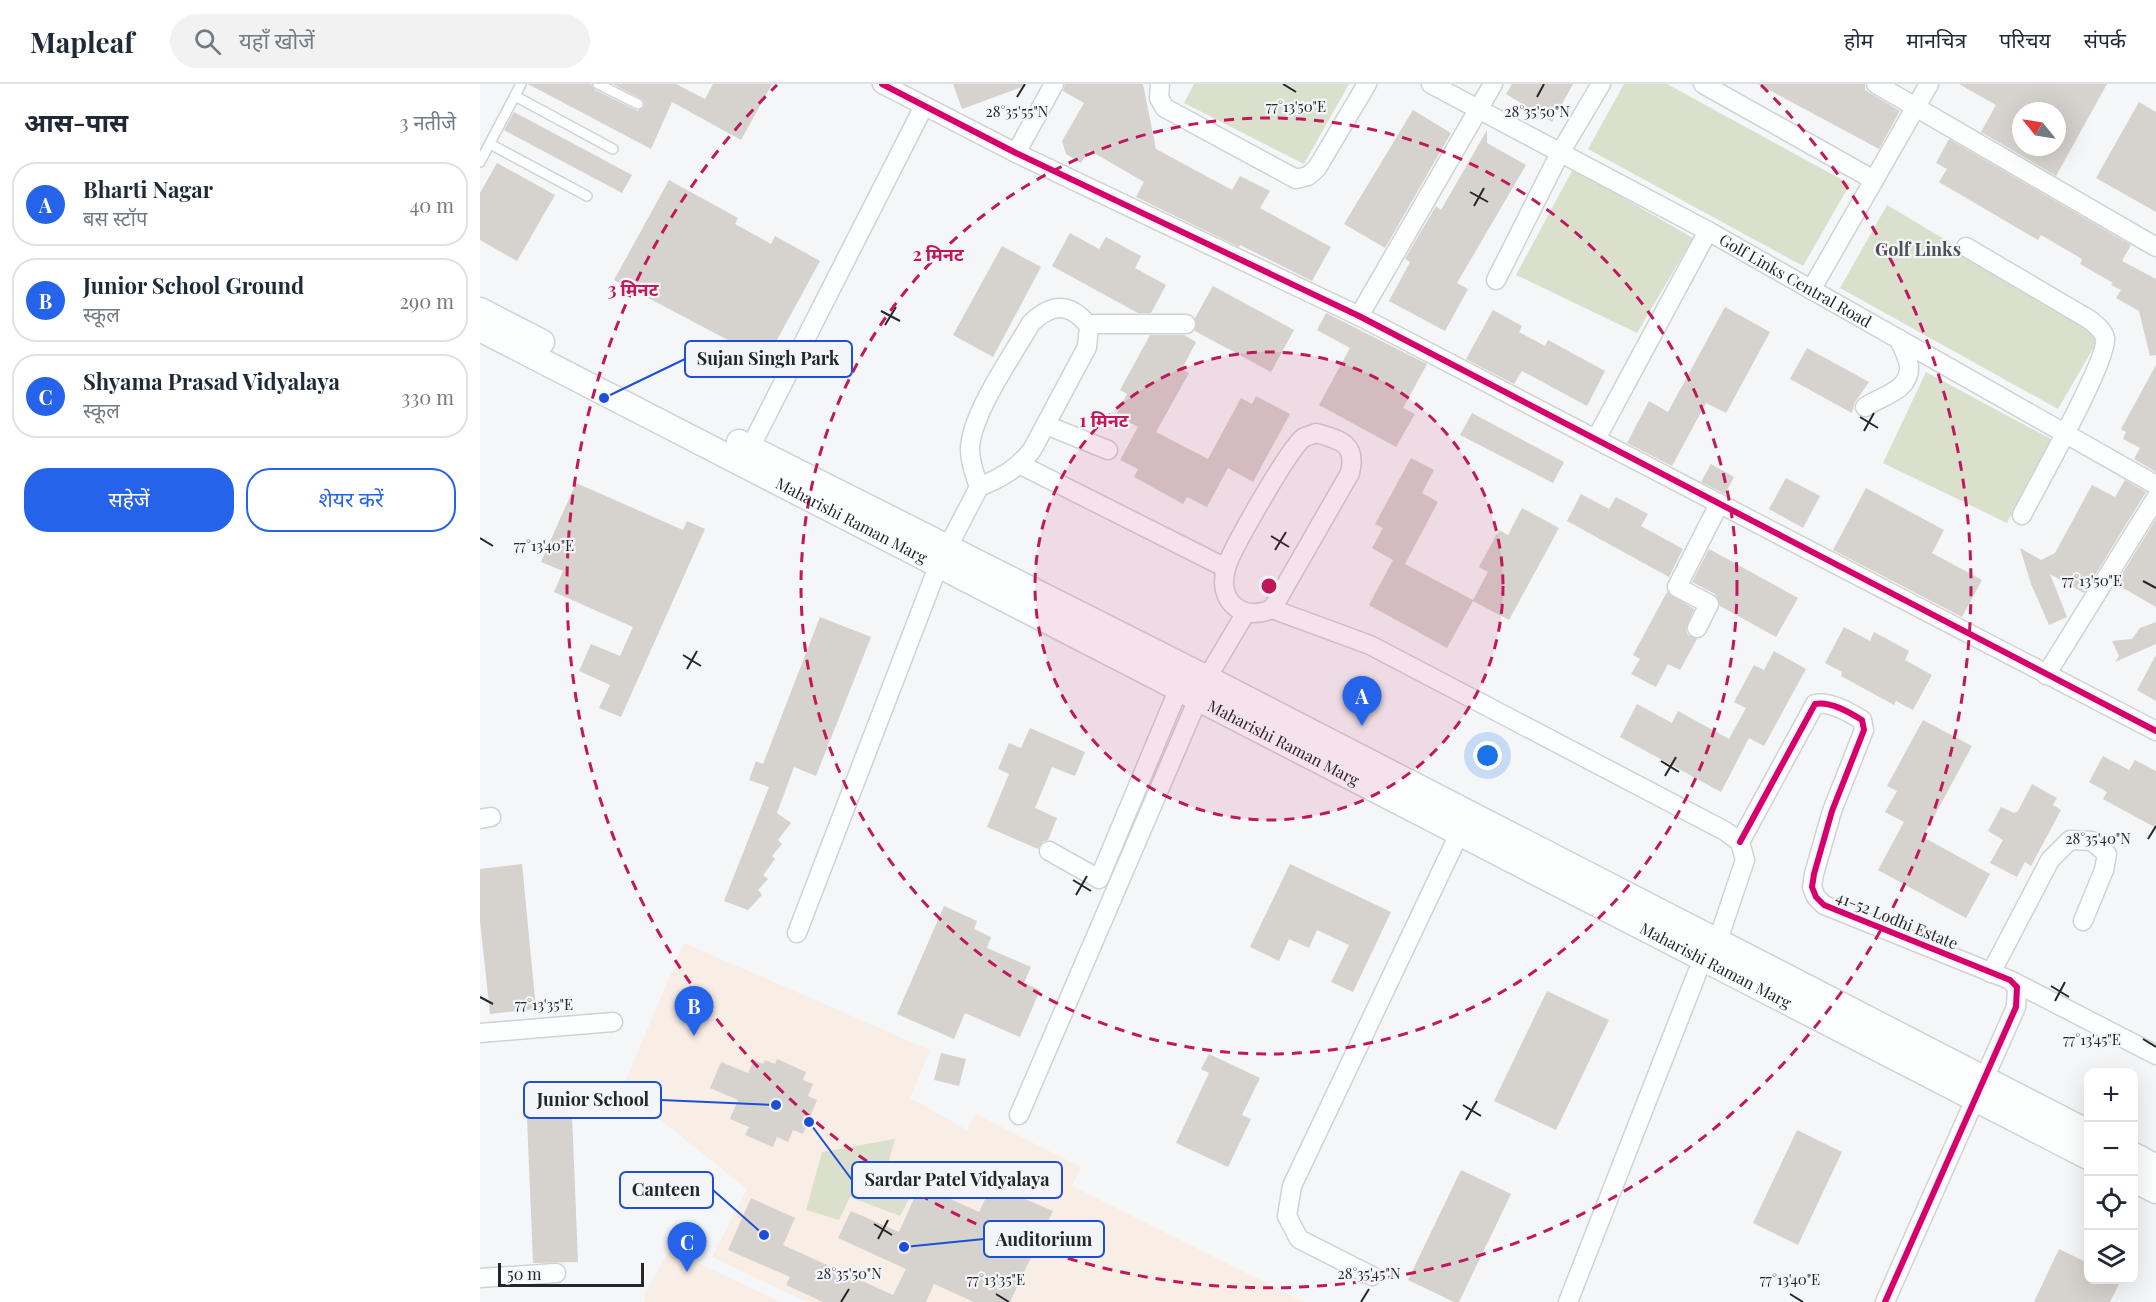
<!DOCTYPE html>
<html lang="hi">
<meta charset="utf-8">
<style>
body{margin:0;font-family:"Playfair Display","Noto Sans Devanagari",serif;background:#f2f2f3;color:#1f2937}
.controls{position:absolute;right:18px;bottom:18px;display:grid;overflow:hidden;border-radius:12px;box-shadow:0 6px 24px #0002}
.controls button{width:54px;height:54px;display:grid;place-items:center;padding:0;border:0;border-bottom:2px solid #e0e1e3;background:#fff;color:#1f2937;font:30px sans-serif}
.compass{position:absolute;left:1532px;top:18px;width:54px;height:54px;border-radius:50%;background:#fff;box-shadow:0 6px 24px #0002;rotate:300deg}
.scale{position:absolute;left:18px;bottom:15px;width:146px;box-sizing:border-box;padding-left:6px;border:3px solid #252628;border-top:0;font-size:16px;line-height:21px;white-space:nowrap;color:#252628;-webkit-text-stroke:4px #f3f5f9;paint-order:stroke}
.you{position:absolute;left:1008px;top:672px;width:21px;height:21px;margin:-15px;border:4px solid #fff;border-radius:50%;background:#1a73e8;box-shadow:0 0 0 9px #1a73e833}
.badge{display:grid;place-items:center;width:39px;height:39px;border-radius:50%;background:#2563eb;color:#fff;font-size:20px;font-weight:700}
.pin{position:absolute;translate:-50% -50px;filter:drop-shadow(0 2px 3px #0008)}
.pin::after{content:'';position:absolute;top:32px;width:21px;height:18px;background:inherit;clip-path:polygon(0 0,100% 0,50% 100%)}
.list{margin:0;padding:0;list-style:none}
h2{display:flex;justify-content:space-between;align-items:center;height:78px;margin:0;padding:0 24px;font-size:26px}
h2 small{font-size:20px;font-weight:400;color:#747a83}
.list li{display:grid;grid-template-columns:39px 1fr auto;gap:18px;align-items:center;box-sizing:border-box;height:84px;margin:0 12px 12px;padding:0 12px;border:2px solid #e0e1e3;border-radius:24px}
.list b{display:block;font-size:22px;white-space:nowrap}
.list p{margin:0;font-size:20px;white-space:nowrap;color:#747a83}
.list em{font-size:20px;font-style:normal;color:#747a83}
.actions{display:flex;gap:12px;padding:18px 24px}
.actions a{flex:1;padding:14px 0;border:2px solid #2563eb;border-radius:24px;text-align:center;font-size:21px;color:#2563eb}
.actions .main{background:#2563eb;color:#fff}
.icon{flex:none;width:33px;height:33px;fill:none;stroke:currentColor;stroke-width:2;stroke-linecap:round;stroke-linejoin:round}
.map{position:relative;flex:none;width:1676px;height:1218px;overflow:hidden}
header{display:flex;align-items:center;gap:36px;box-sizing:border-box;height:84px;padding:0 30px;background:#fff;border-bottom:2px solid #e0e1e3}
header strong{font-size:28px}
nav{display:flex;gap:33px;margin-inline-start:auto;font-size:21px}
.search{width:420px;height:54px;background:#f2f2f3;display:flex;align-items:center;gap:15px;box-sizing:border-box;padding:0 21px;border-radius:33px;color:#747a83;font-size:22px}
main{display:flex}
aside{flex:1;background:#fff}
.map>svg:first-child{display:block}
</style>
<header>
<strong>Mapleaf</strong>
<div class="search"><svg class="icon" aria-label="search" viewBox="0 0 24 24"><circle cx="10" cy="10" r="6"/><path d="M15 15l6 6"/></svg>यहाँ खोजें</div>
<nav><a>होम</a><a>मानचित्र</a><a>परिचय</a><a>संपर्क</a></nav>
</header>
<main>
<aside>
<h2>आस-पास<small>3 नतीजे</small></h2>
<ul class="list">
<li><span class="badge">A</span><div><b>Bharti Nagar</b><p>बस स्टॉप</p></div><em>40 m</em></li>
<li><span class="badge">B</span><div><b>Junior School Ground</b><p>स्कूल</p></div><em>290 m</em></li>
<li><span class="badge">C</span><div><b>Shyama Prasad Vidyalaya</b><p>स्कूल</p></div><em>330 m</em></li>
</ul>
<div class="actions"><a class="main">सहेजें</a><a>शेयर करें</a></div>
</aside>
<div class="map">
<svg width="1676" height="1218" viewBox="0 0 1676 1218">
<rect width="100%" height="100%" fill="#f4f6f8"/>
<path fill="#f8eee6" d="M204 859 450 966 430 1014 487 1046 496 1030 601 1083 592 1102 824 1218H327L232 1173 267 1105 142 1005Z
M190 1165V1166L301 1218H165L164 1211Z"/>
<path fill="#dbe0cd" d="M714 0H869L824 80 704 19Z
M1144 0H1187L1370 100 1323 182 1108 65Z
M1093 85 1213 154 1157 249 1036 191Z
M1407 121 1622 249 1578 325 1360 204Z
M1446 288 1571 355 1527 439 1403 379Z
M415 1055 405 1090 437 1100 420 1132 370 1113 359 1136 326 1126 342 1068Z"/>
<path fill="#d6d2cd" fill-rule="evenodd" d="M48 0H111L115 6 158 27 164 22 163 16 133 0H196L225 15 233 0H292L261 56 192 18 171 65Z
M473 0H544L545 2 482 25Z
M585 0H663L676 65 752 106 760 92 790 107 780 124 851 163 832 197 760 161 759 163 656 113 664 98 609 66 601 79 586 70 582 57 604 19 583 7Z
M1032 0H1093L1072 38 1026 10Z
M1278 0H1385V6L1420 27 1399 65Z
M1479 0H1627L1576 92 1501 48 1516 21ZM1541 27H1577V63H1541Z
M1659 18 1676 28V128L1616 94Z
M933 26 971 49 905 164 864 140Z
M34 28 152 91 142 109 24 46Z
M1007 46V59L1046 81 977 199 988 205 965 247 909 217 930 178 925 175 956 122 961 126Z
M1469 55 1651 161 1642 177 1676 195V271L1670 272 1659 227 1636 214 1641 206 1631 201 1633 199 1600 180 1602 175 1561 151 1558 156 1459 98 1467 85 1456 79Z
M17 79 75 111 37 177 0 156V109Z
M189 96 258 134 255 140 291 160 295 152 340 177 286 276 134 196Z
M590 149 619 165 626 153 661 172 655 184 686 201 671 229H658L572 182Z
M522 162 561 183 513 273 473 251Z
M733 202 814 246 791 288 715 247V234Z
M1245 223 1290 248 1246 329 1226 319 1192 382 1147 359 1169 317 1188 328Z
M1013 226 1042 242 1039 248 1065 262 1068 256 1125 287 1107 322 1042 287 1034 300 986 275Z
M846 229 947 280 923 324 935 330 916 363 839 321 870 264 837 246Z
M670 251H704L716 258 702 285 709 289 676 348 728 375 761 314 772 320 776 312 810 330 773 398 748 384 727 423 707 413 703 420 654 393 658 385 640 376 658 343 636 331 647 310 640 306Z
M1327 264 1389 298 1375 318 1372 329 1310 295Z
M1676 281V388L1654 375 1660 364 1643 355 1646 348 1641 345Z
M992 329 1084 378 1073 399 980 351Z
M931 374 954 386 942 409 958 418 925 480 993 516 1008 488 999 483 1019 446 1028 451 1042 424 1079 444 1029 536 993 517 967 564 889 521 913 476 892 464 903 444 895 440Z
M1231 380 1254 393 1245 410 1221 398Z
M1306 394 1340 412 1323 444 1289 425Z
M1645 396 1666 408 1604 509 1570 490 1587 533 1569 541 1551 500 1540 464 1561 476 1575 469 1612 401 1635 413Z
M96 399 203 446 207 437 225 445 141 633 119 624 130 601 99 587 111 560 140 572 153 543 74 508 83 487 61 478Z
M1386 404 1464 446 1452 469 1502 496 1482 533 1353 466Z
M1101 410 1129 425 1136 413 1168 430 1161 442 1203 465 1189 493 1087 437Z
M1676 435V523L1636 500Z
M1229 465 1318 514 1296 553 1240 522 1235 510 1212 498Z
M1187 508 1214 525 1206 545 1208 551 1217 555 1200 586 1188 580 1176 603 1151 590 1160 575 1153 571Z
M340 533 391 553 336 692 314 683 297 729 311 739 298 756 302 760 292 772 295 775 283 791 288 795 278 806 282 811 268 826 244 817 289 703 269 696 276 677 283 680Z
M1676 538V560L1635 578 1639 572 1632 557 1652 555 1660 544Z
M1364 543 1390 557 1394 548 1429 567 1425 576 1452 591 1433 626 1416 617 1414 621 1361 592 1362 588 1345 579Z
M1294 567 1326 585 1284 662 1269 654 1241 708 1140 653 1157 620 1192 639 1198 627 1249 655 1266 624 1254 618 1274 581 1284 586Z
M1676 571V617L1657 606Z
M1443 636 1492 662 1443 753 1510 790 1486 834 1398 786 1424 738 1405 728 1417 707 1407 702Z
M550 644 605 668 595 692 572 683 555 724 577 734 568 756 563 758 558 765 507 743 529 690 518 685 529 659 541 664Z
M1623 672 1649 686 1655 676 1676 687V744L1623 715 1627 708 1609 698Z
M1552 700 1577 714 1573 721 1581 726 1551 782 1545 778 1537 793 1510 779 1523 756 1508 747 1521 723 1534 729 1538 727Z
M42 780 56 925 10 930 0 837V785Z
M810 780 911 828 873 908 851 898 869 861 837 846 829 864 809 855 799 877 770 863Z
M464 822 497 837 494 845 511 853 507 864 551 883 544 899 560 906 540 953 485 929 474 955 417 930Z
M1067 907 1129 936 1076 1046 1014 1017Z
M461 969 486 975 479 1002 454 996Z
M729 970 780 994 762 1031 771 1035 748 1083 696 1059 729 989 721 985Z
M297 975 326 988 323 996 333 1000 328 1012 337 1016 323 1050 313 1046 308 1058 297 1053 293 1063 265 1051 269 1043 250 1035 258 1016 230 1004 241 978 268 989 274 976 283 980 285 976 295 980Z
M92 1031 98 1178 53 1179 47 1033Z
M1317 1046 1362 1068 1318 1161 1273 1139Z
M981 1086 1031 1110 979 1218H974L928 1196Z
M440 1101 499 1128 512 1101 573 1127 530 1218H494L454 1200 446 1218H343L306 1201 310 1193 248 1166 271 1114 315 1134 303 1161 413 1211 426 1185 358 1154 371 1127 419 1148Z
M1579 1165 1608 1179V1196H1641L1630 1218H1554Z"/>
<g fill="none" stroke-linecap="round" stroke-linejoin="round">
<defs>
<path id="lane" d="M118 0 158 20
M35 12 133 65
M10 60 107 112
M0 78 41 0"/>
<g id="street">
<path d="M402 0 536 69 879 232 1676 647"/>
<path d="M680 0 679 14 685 24 816 95 828 92 837 84 887 0"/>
<path id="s1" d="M951 0 1228 147 1676 401"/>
<path d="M1223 0 1394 96"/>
<path d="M1396 0 1676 163"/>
<path d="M536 69 574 0"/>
<path d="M1486 163 1610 236C1616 241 1623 246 1625 254 1629 275 1555 405 1542 431"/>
<path d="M1016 196 1080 69 1121 0"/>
<path d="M1331 206 1449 0"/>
<path d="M879 232 1013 0"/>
<path d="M608 240H706"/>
<path d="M1385 323C1401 312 1430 307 1429 283 1429 275 1422 263 1419 255"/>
<path d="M566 341 628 366"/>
<path d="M836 349C861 356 877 360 870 389L792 525C761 538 737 517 746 484 751 466 809 365 823 354 826 352 832 351 836 349Z"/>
<path d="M1116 355 1228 147"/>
<path d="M270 364 444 22"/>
<path d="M541 381 746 484"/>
<path d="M792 525 890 561 1245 747 1260 758 1265 776 1238 856"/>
<path d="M1217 544 1229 520 1197 503 1239 420"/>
<path d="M1566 591 1676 414"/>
<path d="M0 735 11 733"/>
<path d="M1260 758 1335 620C1350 617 1369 628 1382 636L1384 646 1352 727 1334 790 1332 803 1336 813 1344 821 1530 896 1537 903 1536 923 1405 1218"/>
<path d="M569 767 619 795 699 604"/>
<path d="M317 849 459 480 499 403C521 394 537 385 552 366L607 263 609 242C590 218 572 219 551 239 533 271 490 331 490 366 490 379 495 391 499 403"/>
<path d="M1511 889 1570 776 1590 756 1612 757 1627 770 1624 786 1603 837"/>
<path d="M1530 896 1676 971"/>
<path d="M0 949 133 938"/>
<path d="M539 1031 727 594 765 530"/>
<path d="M892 1192 819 1155 807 1132 812 1102 979 750"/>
<path d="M0 1194 76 1189"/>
<path d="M1088 1218 1223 874"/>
</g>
<g id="secondary">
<path d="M0 226 62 258"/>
<path id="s2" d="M0 245 1608 1073"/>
<path d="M259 358 727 594 1608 1048"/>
<path d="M1654 1071 1676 1083"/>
<path d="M1654 1096 1676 1107"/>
</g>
</defs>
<use href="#lane" stroke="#d0d2d4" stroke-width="12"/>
<use href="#street" stroke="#d0d2d4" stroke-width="21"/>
<use href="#secondary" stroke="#d0d2d4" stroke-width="27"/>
<use href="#lane" stroke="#fdfefe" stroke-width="9"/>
<use href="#street" stroke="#fdfefe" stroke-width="18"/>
<use href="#secondary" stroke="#fdfefe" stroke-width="24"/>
<defs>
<path id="cycleway" d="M402 0 536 69 879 232 1676 647
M1260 758 1335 620C1350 617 1369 628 1382 636L1384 646 1352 727 1334 790 1332 803 1336 813 1344 821 1530 896 1537 903 1536 923 1405 1218"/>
</defs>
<use href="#cycleway" stroke="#f3f5f9" stroke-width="10"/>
<use href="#cycleway" stroke="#d6006c" stroke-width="6"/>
</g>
<path fill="none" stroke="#252628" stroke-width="2" d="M803 0 816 8M537 13 545 0M1057 13 1064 0M990 108 1008 118M994 122 1004 104M401 227 420 237M405 241 416 223M1380 333 1398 344M1384 347 1394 329M791 452 809 463M0 454 13 462M795 466 806 448M1663 497 1676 504M203 571 221 582M207 585 217 567M1181 677 1199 688M1185 692 1196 673M1668 755 1676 742M593 796 611 807M596 811 607 792M1571 902 1589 913M0 913 13 920M1575 917 1585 898M1663 955 1676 963M983 1021 1001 1032M986 1036 997 1017M394 1140 412 1151M398 1155 408 1136M516 1210 529 1218M1310 1210 1323 1218M361 1218 369 1205M881 1218 889 1205"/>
<circle cx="789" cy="502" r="234" fill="#c2185b" fill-opacity=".12"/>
<g fill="none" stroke="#c2185b" stroke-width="3" stroke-dasharray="10 8">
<circle cx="789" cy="502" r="234"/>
<circle cx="789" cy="502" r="468"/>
<path d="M1281 1A702 702 0 1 1 297 1"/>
</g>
<g text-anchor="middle" stroke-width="4.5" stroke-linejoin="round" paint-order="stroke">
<g font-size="16" fill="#252628" stroke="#f3f5f9">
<text dy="6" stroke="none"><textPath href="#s1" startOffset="414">Golf Links Central Road</textPath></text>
<text dy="6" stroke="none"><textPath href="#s2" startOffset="418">Maharishi Raman Marg</textPath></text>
<text dy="6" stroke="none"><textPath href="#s2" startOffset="904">Maharishi Raman Marg</textPath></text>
<text transform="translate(1417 836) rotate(22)" y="6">41-52 Lodhi Estate</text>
<text dy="6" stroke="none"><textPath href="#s2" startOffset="1390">Maharishi Raman Marg</textPath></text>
</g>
<g font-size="18" font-weight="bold" fill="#505155" stroke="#f3f5f9">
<text x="1438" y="172">Golf Links</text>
</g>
</g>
<g font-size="15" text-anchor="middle" fill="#252628" stroke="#f3f5f9" stroke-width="4.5" stroke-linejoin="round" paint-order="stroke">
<text x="816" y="28">77°13'50"E</text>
<text x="537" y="33">28°35'55"N</text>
<text x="1057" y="33">28°35'50"N</text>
<text x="64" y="467">77°13'40"E</text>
<text x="1612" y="502">77°13'50"E</text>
<text x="1618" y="760">28°35'40"N</text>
<text x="64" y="926">77°13'35"E</text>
<text x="1612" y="961">77°13'45"E</text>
<text x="369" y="1195">28°35'50"N</text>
<text x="889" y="1195">28°35'45"N</text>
<text x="516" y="1201">77°13'35"E</text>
<text x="1310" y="1201">77°13'40"E</text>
</g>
<circle cx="789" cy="502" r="9" fill="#c2185b" stroke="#f3f5f9" stroke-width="3"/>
<g font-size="18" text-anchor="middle" font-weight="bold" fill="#c2185b" stroke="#f3f5f9" stroke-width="4.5" stroke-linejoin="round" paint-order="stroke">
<text x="458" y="177">2 मिनट</text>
<text x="153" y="212">3 मिनट</text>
<text x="624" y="343">1 मिनट</text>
</g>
<path fill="none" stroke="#1d4ed8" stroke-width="2" d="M124 314L205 275M296 1021L181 1016M329 1038L372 1096M284 1151L233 1106M424 1163L504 1155"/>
<g fill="#1d4ed8" stroke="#f3f5f9" stroke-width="2">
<circle cx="124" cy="314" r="6"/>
<circle cx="296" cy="1021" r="6"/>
<circle cx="329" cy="1038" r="6"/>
<circle cx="284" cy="1151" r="6"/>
<circle cx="424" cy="1163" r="6"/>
</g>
<g fill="#f3f5f9" stroke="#1d4ed8" stroke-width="2">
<rect x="205" y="257" width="167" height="36" rx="6"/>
<rect x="44" y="998" width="137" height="36" rx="6"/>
<rect x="372" y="1078" width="210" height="36" rx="6"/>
<rect x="140" y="1088" width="93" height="36" rx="6"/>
<rect x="504" y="1137" width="120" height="36" rx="6"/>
</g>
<g font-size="18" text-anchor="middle" font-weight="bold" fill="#252628">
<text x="288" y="281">Sujan Singh Park</text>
<text x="113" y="1022">Junior School</text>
<text x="477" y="1102">Sardar Patel Vidyalaya</text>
<text x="186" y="1112">Canteen</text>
<text x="564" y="1162">Auditorium</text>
</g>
</svg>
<div class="controls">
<button>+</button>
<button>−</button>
<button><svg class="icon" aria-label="locate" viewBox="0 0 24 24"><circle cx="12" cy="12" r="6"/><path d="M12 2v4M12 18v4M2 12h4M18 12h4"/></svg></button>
<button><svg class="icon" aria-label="layers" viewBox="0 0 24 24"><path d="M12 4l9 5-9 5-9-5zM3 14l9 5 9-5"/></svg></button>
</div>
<svg class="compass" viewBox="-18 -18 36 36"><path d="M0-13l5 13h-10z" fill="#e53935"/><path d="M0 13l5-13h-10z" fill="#747a83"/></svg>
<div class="scale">50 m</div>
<div class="you"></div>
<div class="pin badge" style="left:882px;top:642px">A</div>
<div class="pin badge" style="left:214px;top:952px">B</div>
<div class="pin badge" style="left:207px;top:1188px">C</div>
</div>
</main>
